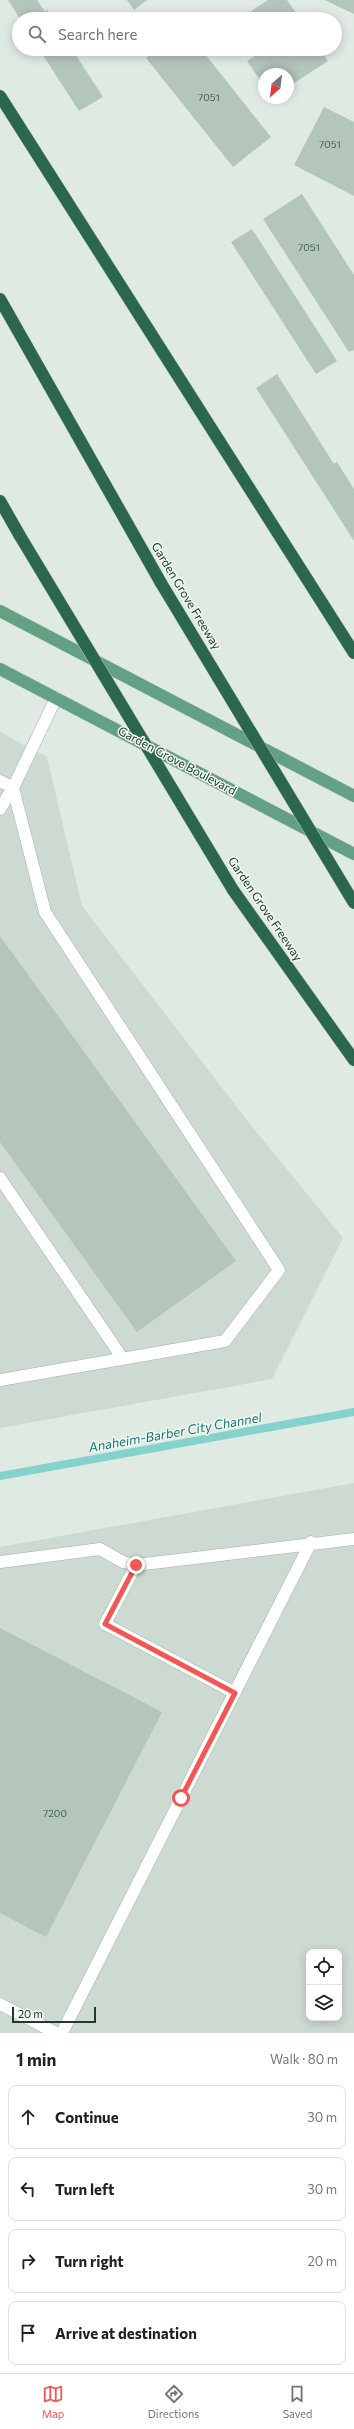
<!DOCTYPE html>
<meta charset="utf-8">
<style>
body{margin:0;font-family:Commissioner,sans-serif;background:#f6f6f6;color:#202124}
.controls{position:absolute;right:12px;bottom:12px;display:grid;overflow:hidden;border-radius:8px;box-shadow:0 2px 10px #0003}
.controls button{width:36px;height:36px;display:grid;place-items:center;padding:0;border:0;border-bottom:1px solid #e0e0e0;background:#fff;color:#202124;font:20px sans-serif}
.compass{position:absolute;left:258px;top:68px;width:36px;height:36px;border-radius:50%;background:#fff;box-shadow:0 2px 10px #0003;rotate:208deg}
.scale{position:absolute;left:12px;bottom:10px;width:84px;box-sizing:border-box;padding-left:4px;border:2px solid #203b2d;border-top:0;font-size:11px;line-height:14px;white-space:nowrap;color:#203b2d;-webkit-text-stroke:3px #eff7f1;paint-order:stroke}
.stop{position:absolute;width:12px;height:12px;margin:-9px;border:3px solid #f45753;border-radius:50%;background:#fff}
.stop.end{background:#f45753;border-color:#fff;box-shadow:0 1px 4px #0008}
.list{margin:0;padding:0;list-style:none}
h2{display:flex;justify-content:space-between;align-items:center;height:52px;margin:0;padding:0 16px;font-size:17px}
h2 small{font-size:13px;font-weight:400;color:#757577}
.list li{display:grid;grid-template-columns:26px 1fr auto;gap:12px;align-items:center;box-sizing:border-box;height:64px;margin:0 8px 8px;padding:0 8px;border:1px solid #e0e0e0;border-radius:8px}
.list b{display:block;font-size:15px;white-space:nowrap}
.list em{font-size:13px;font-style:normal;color:#757577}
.icon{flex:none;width:22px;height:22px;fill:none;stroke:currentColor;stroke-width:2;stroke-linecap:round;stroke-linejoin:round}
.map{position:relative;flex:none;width:354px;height:2033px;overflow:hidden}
.search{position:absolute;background:#fff;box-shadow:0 2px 10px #0003;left:12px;right:12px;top:12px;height:44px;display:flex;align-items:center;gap:10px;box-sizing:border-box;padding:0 14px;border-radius:22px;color:#757577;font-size:15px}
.sheet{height:340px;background:#fff}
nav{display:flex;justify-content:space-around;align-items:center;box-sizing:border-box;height:56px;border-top:1px solid #e0e0e0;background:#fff;font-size:11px;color:#757577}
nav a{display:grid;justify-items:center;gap:2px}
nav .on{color:#f45753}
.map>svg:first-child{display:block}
</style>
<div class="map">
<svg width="354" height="2033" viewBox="0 0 354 2033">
<rect width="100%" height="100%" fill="#dfeae3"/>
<path fill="#cddad1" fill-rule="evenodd" d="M0 732 47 757 82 906 250 1124 343 1238 272 1379 0 1428Z
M354 1483V2033H0V1547ZM309 1952H339V2018H309Z"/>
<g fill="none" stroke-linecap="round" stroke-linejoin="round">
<path stroke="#85d1cc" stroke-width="8" d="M0 1476 354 1412"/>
</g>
<path fill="#b4c5bb" d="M8 0H37L45 12 47 10 53 19H20Z
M127 0H147L134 10Z
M268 0H287L300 19H256L251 11Z
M325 0H354V14Z
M39 49H72L103 97 79 111Z
M158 49H201L271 137 233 167 146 58Z
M266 49H320L328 61 288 87V74H264V86L247 61Z
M324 107 354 122V196L294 165Z
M302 194 354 275V350L349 352 263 219Z
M252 229 337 361 316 374 231 242Z
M277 374 334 464 337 462 354 489V541L256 388Z
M0 936 236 1261 137 1332 0 1142Z
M0 1628 162 1712 46 1937 0 1913Z"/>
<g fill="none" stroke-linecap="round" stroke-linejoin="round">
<defs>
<path id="service" d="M0 781 13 788 0 809
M0 1178 123 1359
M0 1380 225 1341 279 1270 45 912 13 788 56 698
M0 1562 100 1549 123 1562 136 1565 354 1539
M136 1565 105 1624 235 1693
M62 2033 311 1542"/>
<path id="minor" d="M0 2004 56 2033"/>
<path id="primary" d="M0 611 354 796
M0 669 354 854"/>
<path id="motorway" d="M0 96 354 653
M0 299 161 583
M0 501 20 536
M233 890 354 1060"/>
</defs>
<use href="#service" stroke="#a2b2a9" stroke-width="13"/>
<use href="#minor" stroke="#a2b2a9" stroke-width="13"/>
<use href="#primary" stroke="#bcc4c0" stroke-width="13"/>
<use href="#motorway" stroke="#bcc4c0" stroke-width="13"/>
<use href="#service" stroke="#fff" stroke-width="12"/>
<use href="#minor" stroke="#fff" stroke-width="12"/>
<use href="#primary" stroke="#62a183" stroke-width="12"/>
<use href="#motorway" stroke="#2b674d" stroke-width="12"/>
<defs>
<path id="motorway-bridge" d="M20 536 233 890
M161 583 354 903"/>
</defs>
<use href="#motorway-bridge" stroke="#bcc4c0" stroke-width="13" stroke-linecap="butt"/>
<use href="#motorway-bridge" stroke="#2b674d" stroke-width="12"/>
</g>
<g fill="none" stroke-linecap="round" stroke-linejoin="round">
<path stroke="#f45753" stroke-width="5" d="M136 1565 105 1624 235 1693 181 1798"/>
</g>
<g text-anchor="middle" stroke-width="3" stroke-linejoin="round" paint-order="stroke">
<g font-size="10" fill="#455e50">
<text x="209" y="101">7051</text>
<text x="330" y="148">7051</text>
<text x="309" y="251">7051</text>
<text x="55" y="1817">7200</text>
</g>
<g font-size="12" fill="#203b2d" stroke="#eff7f1">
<text transform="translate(186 596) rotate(59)" y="4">Garden Grove Freeway</text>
<text transform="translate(177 761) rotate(28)" y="4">Garden Grove Boulevard</text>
<text transform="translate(265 909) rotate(56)" y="4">Garden Grove Freeway</text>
</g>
<g font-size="13" font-style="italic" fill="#197771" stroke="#eff7f1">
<text transform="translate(175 1432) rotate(-10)" y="5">Anaheim-Barber City Channel</text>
</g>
</g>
</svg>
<div class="controls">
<button><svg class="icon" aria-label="locate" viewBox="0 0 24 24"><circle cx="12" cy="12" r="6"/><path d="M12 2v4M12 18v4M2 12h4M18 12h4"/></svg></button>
<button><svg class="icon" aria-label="layers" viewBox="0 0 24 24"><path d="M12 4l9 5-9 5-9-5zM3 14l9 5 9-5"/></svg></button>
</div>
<svg class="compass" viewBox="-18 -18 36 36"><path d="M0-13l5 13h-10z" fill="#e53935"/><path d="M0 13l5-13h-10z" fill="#757577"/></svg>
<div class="scale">20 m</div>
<div class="stop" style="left:181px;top:1798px"></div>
<div class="stop end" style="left:136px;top:1565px"></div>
<div class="search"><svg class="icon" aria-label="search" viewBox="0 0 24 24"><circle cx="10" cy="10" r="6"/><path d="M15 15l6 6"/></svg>Search here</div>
</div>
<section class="sheet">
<h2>1 min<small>Walk · 80 m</small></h2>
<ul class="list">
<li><svg class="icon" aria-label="ahead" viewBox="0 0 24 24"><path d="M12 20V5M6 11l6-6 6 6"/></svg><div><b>Continue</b></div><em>30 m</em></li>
<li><svg class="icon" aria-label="left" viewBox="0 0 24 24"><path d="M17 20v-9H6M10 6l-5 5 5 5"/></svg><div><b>Turn left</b></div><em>30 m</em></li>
<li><svg class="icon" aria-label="right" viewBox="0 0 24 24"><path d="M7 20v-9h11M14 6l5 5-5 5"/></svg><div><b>Turn right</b></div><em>20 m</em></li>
<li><svg class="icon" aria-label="arrive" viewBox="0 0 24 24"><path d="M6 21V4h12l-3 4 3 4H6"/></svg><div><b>Arrive at destination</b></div></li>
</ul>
</section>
<nav>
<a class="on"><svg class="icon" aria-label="map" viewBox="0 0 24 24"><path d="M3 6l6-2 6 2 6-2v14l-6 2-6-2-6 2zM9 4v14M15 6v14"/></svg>Map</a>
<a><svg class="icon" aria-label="directions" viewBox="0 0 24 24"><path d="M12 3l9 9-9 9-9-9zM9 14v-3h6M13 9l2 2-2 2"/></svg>Directions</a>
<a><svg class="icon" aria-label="saved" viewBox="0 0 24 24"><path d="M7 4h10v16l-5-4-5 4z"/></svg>Saved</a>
</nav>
